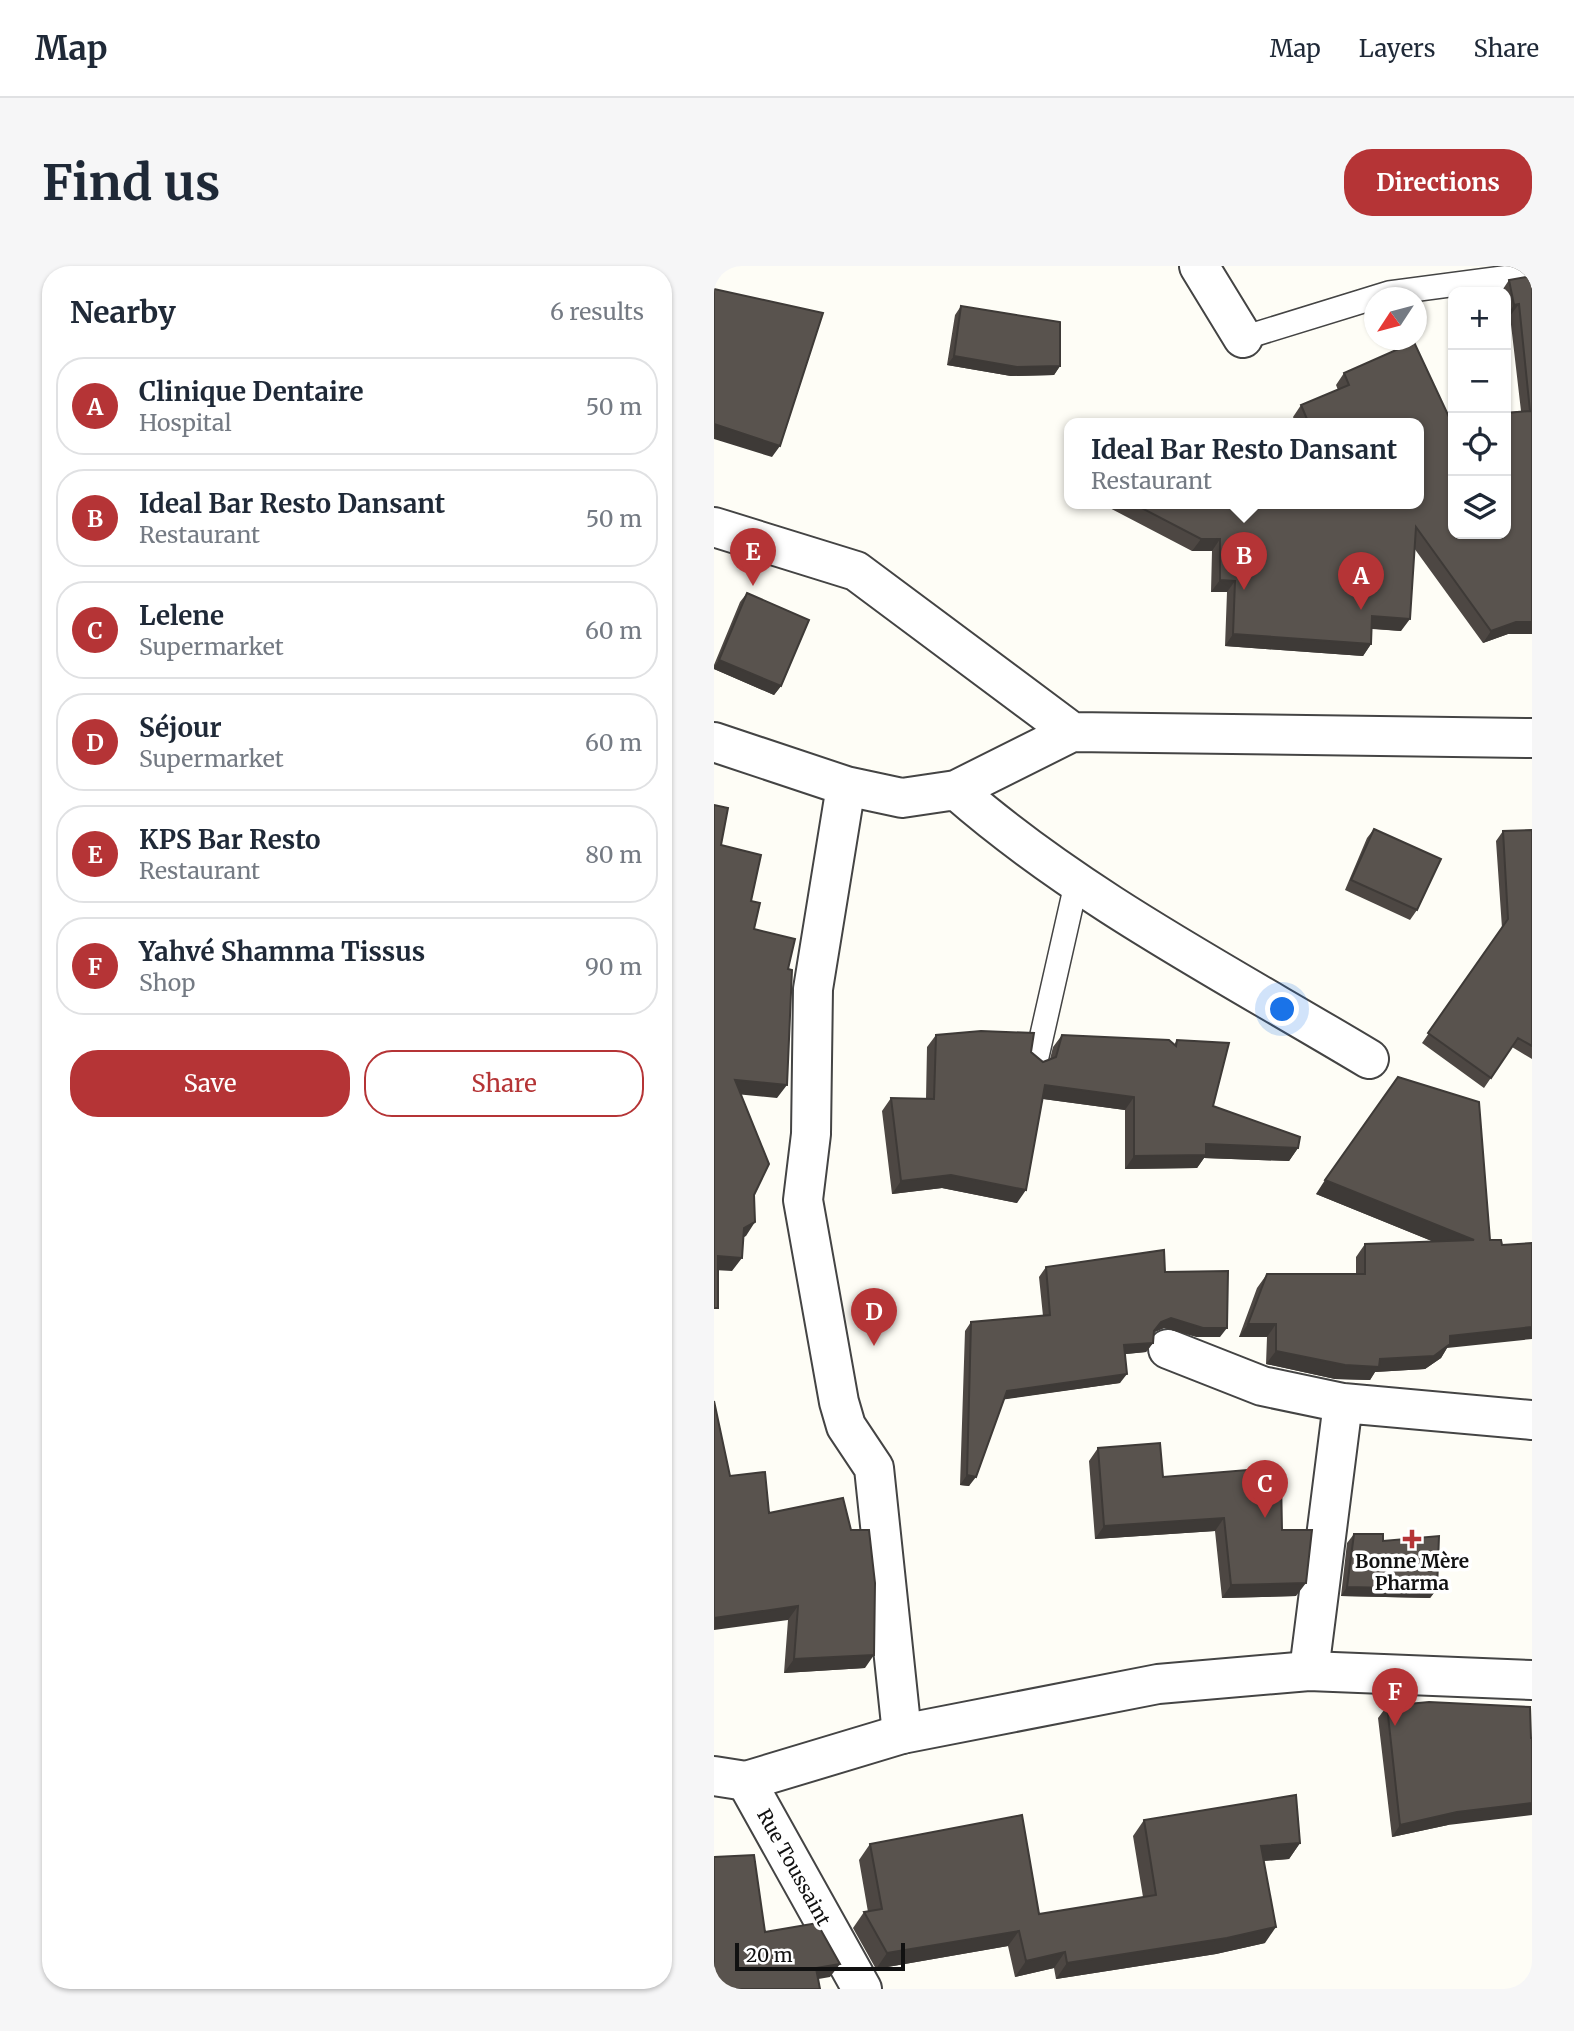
<!DOCTYPE html>
<meta charset="utf-8">
<style>
body{margin:0;font-family:Merriweather,serif;background:#f6f6f7;color:#1f2937}
.controls{position:absolute;right:21px;top:21px;display:grid;overflow:hidden;border-radius:14px;box-shadow:0 2px 5px #0004}
.controls button{width:63px;height:63px;display:grid;place-items:center;padding:0;border:0;border-bottom:2px solid #e0e1e3;background:#fff;color:#1f2937;font:35px sans-serif}
.compass{position:absolute;left:650px;top:21px;width:63px;height:63px;border-radius:50%;background:#fff;box-shadow:0 2px 5px #0004;rotate:234deg}
.scale{position:absolute;left:21px;bottom:18px;width:170px;box-sizing:border-box;padding-left:7px;border:4px solid #111;border-top:0;font-size:19px;line-height:24px;white-space:nowrap;color:#111;-webkit-text-stroke:5px #fff;paint-order:stroke}
.you{position:absolute;left:569px;top:744px;width:24px;height:24px;margin:-18px;border:5px solid #fff;border-radius:50%;background:#1a73e8;box-shadow:0 0 0 10px #1a73e833}
.badge{display:grid;place-items:center;width:46px;height:46px;border-radius:50%;background:#b53436;color:#fff;font-size:23px;font-weight:700}
.pin{position:absolute;translate:-50% -58px;filter:drop-shadow(0 2px 4px #0008)}
.pin::after{content:'';position:absolute;top:37px;width:24px;height:21px;background:inherit;clip-path:polygon(0 0,100% 0,50% 100%)}
.popup{position:absolute;left:350px;top:152px;width:360px;height:91px;box-sizing:border-box;display:grid;place-content:center;border-radius:14px;background:#fff;filter:drop-shadow(0 2px 5px #0005);font-size:23px;white-space:nowrap;color:#747a83}
.popup b{font-size:26px;color:#1f2937}
.popup::after{content:'';position:absolute;left:50%;top:100%;margin-left:-14px;border:14px solid transparent;border-top-color:#fff}
.list{margin:0;padding:0;list-style:none}
h2{display:flex;justify-content:space-between;align-items:center;height:91px;margin:0;padding:0 28px;font-size:30px}
h2 small{font-size:23px;font-weight:400;color:#747a83}
.list li{display:grid;grid-template-columns:46px 1fr auto;gap:21px;align-items:center;box-sizing:border-box;height:98px;margin:0 14px 14px;padding:0 14px;border:2px solid #e0e1e3;border-radius:28px}
.list b{display:block;font-size:26px;white-space:nowrap}
.list p{margin:0;font-size:23px;white-space:nowrap;color:#747a83}
.list em{font-size:23px;font-style:normal;color:#747a83}
.actions{display:flex;gap:14px;padding:21px 28px}
.actions a{flex:1;padding:16px 0;border:2px solid #b53436;border-radius:28px;text-align:center;font-size:24px;color:#b53436}
.actions .main{background:#b53436;color:#fff}
.icon{flex:none;width:38px;height:38px;fill:none;stroke:currentColor;stroke-width:2;stroke-linecap:round;stroke-linejoin:round}
.map{position:relative;flex:none;width:818px;height:1723px;overflow:hidden;border-radius:28px}
header{display:flex;align-items:center;gap:42px;box-sizing:border-box;height:98px;padding:0 35px;background:#fff;border-bottom:2px solid #e0e1e3}
header strong{font-size:33px}
nav{display:flex;gap:38px;margin-inline-start:auto;font-size:24px}
.intro{display:flex;align-items:center;justify-content:space-between;box-sizing:border-box;height:168px;padding:0 42px}
h1{margin:0;font-size:49px}
.button{padding:18px 32px;border-radius:28px;background:#b53436;color:#fff;font-size:24px;font-weight:700}
main{display:flex;gap:42px;padding:0 42px}
aside{flex:1;background:#fff;border-radius:28px;box-shadow:0 2px 5px #0004}
.map>svg:first-child{display:block}
</style>
<header>
<strong>Map</strong>
<nav><a>Map</a><a>Layers</a><a>Share</a></nav>
</header>
<div class="intro"><h1>Find us</h1><a class="button">Directions</a></div>
<main>
<aside>
<h2>Nearby<small>6 results</small></h2>
<ul class="list">
<li><span class="badge">A</span><div><b>Clinique Dentaire</b><p>Hospital</p></div><em>50 m</em></li>
<li><span class="badge">B</span><div><b>Ideal Bar Resto Dansant</b><p>Restaurant</p></div><em>50 m</em></li>
<li><span class="badge">C</span><div><b>Lelene</b><p>Supermarket</p></div><em>60 m</em></li>
<li><span class="badge">D</span><div><b>Séjour</b><p>Supermarket</p></div><em>60 m</em></li>
<li><span class="badge">E</span><div><b>KPS Bar Resto</b><p>Restaurant</p></div><em>80 m</em></li>
<li><span class="badge">F</span><div><b>Yahvé Shamma Tissus</b><p>Shop</p></div><em>90 m</em></li>
</ul>
<div class="actions"><a class="main">Save</a><a>Share</a></div>
</aside>
<div class="map">
<svg width="818" height="1723" viewBox="0 0 818 1723">
<rect width="100%" height="100%" fill="#fefdf6"/>
<g fill="none" stroke-linecap="round" stroke-linejoin="round">
<defs>
<path id="service" d="M529 72 675 27 818 8
M322 795 363 614"/>
<path id="minor" d="M485 0 529 72
M0 261 142 305 358 466
M0 476 132 520 188 532 242 524 358 466 818 472
M132 520 99 723 97 868 89 934 125 1136 132 1160 160 1202 188 1468
M242 524C364 631 517 710 655 793
M454 1083 548 1120 629 1137
M595 1405 629 1137 818 1154
M32 1515 148 1723"/>
<path id="tertiary" d="M0 1510 32 1515 188 1468 444 1418 595 1405 818 1414"/>
</defs>
<use href="#service" stroke="#444" stroke-width="26"/>
<use href="#minor" stroke="#444" stroke-width="42"/>
<use href="#tertiary" stroke="#444" stroke-width="42"/>
<use href="#service" stroke="#fff" stroke-width="23"/>
<use href="#minor" stroke="#fff" stroke-width="38"/>
<use href="#tertiary" stroke="#fff" stroke-width="38"/>
</g>
<path fill="#4d4743" d="M818 10V368H794L769 377 700 282 687 365 658 363 657 378 649 390 511 380 513 326H497L498 285H478L388 238H705V158H582L579 151 587 139 624 124 622 119 630 107 735 151 807 145 796 50 792 51V26H787L795 14Z
M247 40 346 100 340 109 297 110 233 99 241 49Z
M33 327 67 420 60 429 0 403V399L26 336Z
M660 563 703 644 696 654 631 624 653 572Z
M818 564V793L798 781 770 822 708 777 788 662 782 575 789 565Z
M222 769 317 786 329 796 336 793 339 781 348 769 460 779 463 774 499 840 584 882 575 895 490 892 483 902 411 903V844L329 833 303 937 228 922 178 928 168 845 177 832 212 833 213 781Z
M765 836 733 1082 727 1092 711 1103 661 1106 656 1114 621 1113 552 1098 553 1071H525L543 1022 553 1008H642V991L651 978 720 976 602 928Z
M332 1001 451 1006 506 1071H483L450 1062 440 1066 439 1077 432 1086 411 1088 406 1117 290 1133 255 1220 246 1219 251 1065 257 1056 329 1050 325 1011Z
M384 1182 449 1211 534 1213 568 1264 582 1330 508 1332 501 1265 381 1273 375 1195Z
M16 1210 55 1247 151 1402 70 1407 74 1354Z
M640 1268 669 1275 723 1323 716 1332 627 1330 633 1277Z
M673 1440 817 1472 734 1559 678 1571 664 1452Z
M430 1554 586 1577 575 1593 549 1595 551 1677 502 1688 342 1713 340 1702 301 1711 294 1680 162 1703 139 1662 150 1646H154L145 1594 156 1578 325 1648 429 1631 419 1570Z"/>
<path fill="#3e3a37" d="M805 38 796 50 792 51 800 39Z
M240 90 346 100 340 109 297 110 233 99Z
M0 158 66 180 58 191 0 173Z
M487 273H506L498 285H478Z
M506 314 521 315 513 326H497Z
M658 350 696 353 687 365 650 362Z
M802 356H818V368H794L769 377 777 365Z
M519 368 657 378 649 390 511 380Z
M5 394 67 420 60 429 0 403V401Z
M21 814 73 819 63 832 11 827Z
M331 819 420 831 411 844 322 832Z
M492 878 584 882 575 895 490 892 483 902 411 903 420 890Z
M237 909 312 924 303 937 228 922 178 928 187 915Z
M611 914 760 974 750 988 602 928Z
M41 956 32 970 21 976 30 962Z
M4 990 28 992 18 1005 0 1004Z
M457 1052 513 1062 506 1071H483L450 1062 441 1066 434 1074 447 1056Z
M534 1058H562L553 1071H525Z
M818 1061V1073L733 1082 727 1092 711 1103 661 1106 656 1114 621 1113 552 1098 562 1085 666 1093 736 1070Z
M439 1077 432 1086 403 1089 410 1079Z
M413 1108 406 1117 286 1134 293 1125Z
M253 1209 262 1211 255 1220 246 1219Z
M510 1252 501 1265 381 1273 390 1260Z
M592 1317 582 1330 508 1332 517 1319Z
M633 1321 723 1323 716 1332 627 1330Z
M84 1340 74 1354 0 1364V1352Z
M160 1389 151 1402 70 1407 80 1393Z
M818 1537V1549L734 1559 678 1571 686 1559 743 1546Z
M586 1577 575 1593 535 1596 547 1580Z
M562 1661 551 1677 502 1688 342 1713 353 1697Z
M305 1665 294 1680 162 1703 173 1687Z
M351 1686 340 1702 301 1711 312 1695Z
M126 1698 116 1711 93 1715 102 1702Z"/>
<path fill="#59534e" stroke="#3e3a37" stroke-width="2" d="M818 10V356H802L777 365 702 261 696 353 658 350 657 378 519 368 521 315 506 314V273H487L420 238H705V158H595L587 139 635 119 630 107 700 76 735 151H739V268H792V147L816 145 805 38 800 39 795 14Z
M0 23 109 47 66 180 0 158Z
M247 40 346 56V100L303 101 240 90Z
M33 327 95 354 67 420 5 394Z
M0 539 14 542 7 579 47 589 37 635 46 637 40 663 81 673 74 703 78 704 73 819 21 814 55 898 40 929 41 956 30 962 28 992 4 990V1042H0Z
M660 563 727 593 703 644 637 614Z
M818 564V780L804 772 777 812 714 767 794 653 789 565Z
M267 765 320 767 317 786 329 796 342 791 348 769 455 774 462 780 463 774 515 777 499 840 586 871 584 882 492 878V889L420 890V831L331 819 312 924 237 909 187 915 177 832 220 833 222 769Z
M684 811 765 836 776 974H787L788 979 818 977V1061L736 1070V1078L720 1090 666 1093 665 1101 631 1099 562 1085V1058H534L553 1008H651V978L760 974 611 914Z
M450 984 451 1006 514 1005 513 1062H489L457 1052 447 1056 440 1065 439 1077 410 1079 413 1108 293 1125 262 1211 253 1209 257 1056 336 1049 332 1001Z
M0 1135 16 1210 51 1206 55 1247 129 1232 137 1264H155L161 1317 160 1389 80 1393 84 1340 0 1352Z
M446 1177 449 1211 533 1204 534 1213 567 1212 568 1264H598L592 1317 517 1319 510 1252 390 1260 384 1182Z
M640 1268H669V1275L725 1270 723 1323 633 1321Z
M715 1436 816 1441 817 1472H818V1537L743 1546 686 1559 673 1440Z
M582 1529 586 1577 547 1580 562 1661 513 1672 353 1697 351 1686 312 1695 305 1665 173 1687 150 1646 168 1643 156 1578 308 1549 325 1648 442 1629 430 1554Z
M40 1589 51 1666 103 1657 126 1698 102 1702 106 1723H0V1591Z"/>
<path fill="#b53436" stroke="#fff" stroke-width="2.5" d="M694.5 1262.5h7v7h7v7h-7v7h-7v-7h-7v-7h7z"/>
<g text-anchor="middle" stroke-width="7" stroke-linejoin="round" paint-order="stroke">
<g font-size="19" font-weight="bold" fill="#111" stroke="#fff">
<text x="698" y="1302">Bonne Mère<tspan x="698" dy="22">Pharma</tspan></text>
</g>
<g font-size="19" fill="#111" stroke="#fff">
<text transform="translate(80 1601) rotate(61)" y="7">Rue Toussaint</text>
</g>
</g>
</svg>
<div class="controls">
<button>+</button>
<button>−</button>
<button><svg class="icon" aria-label="locate" viewBox="0 0 24 24"><circle cx="12" cy="12" r="6"/><path d="M12 2v4M12 18v4M2 12h4M18 12h4"/></svg></button>
<button><svg class="icon" aria-label="layers" viewBox="0 0 24 24"><path d="M12 4l9 5-9 5-9-5zM3 14l9 5 9-5"/></svg></button>
</div>
<svg class="compass" viewBox="-18 -18 36 36"><path d="M0-13l5 13h-10z" fill="#e53935"/><path d="M0 13l5-13h-10z" fill="#747a83"/></svg>
<div class="scale">20 m</div>
<div class="you"></div>
<div class="pin badge" style="left:647px;top:344px">A</div>
<div class="pin badge" style="left:530px;top:324px">B</div>
<div class="popup"><b>Ideal Bar Resto Dansant</b>Restaurant</div>
<div class="pin badge" style="left:551px;top:1252px">C</div>
<div class="pin badge" style="left:160px;top:1080px">D</div>
<div class="pin badge" style="left:39px;top:320px">E</div>
<div class="pin badge" style="left:681px;top:1460px">F</div>
</div>
</main>
